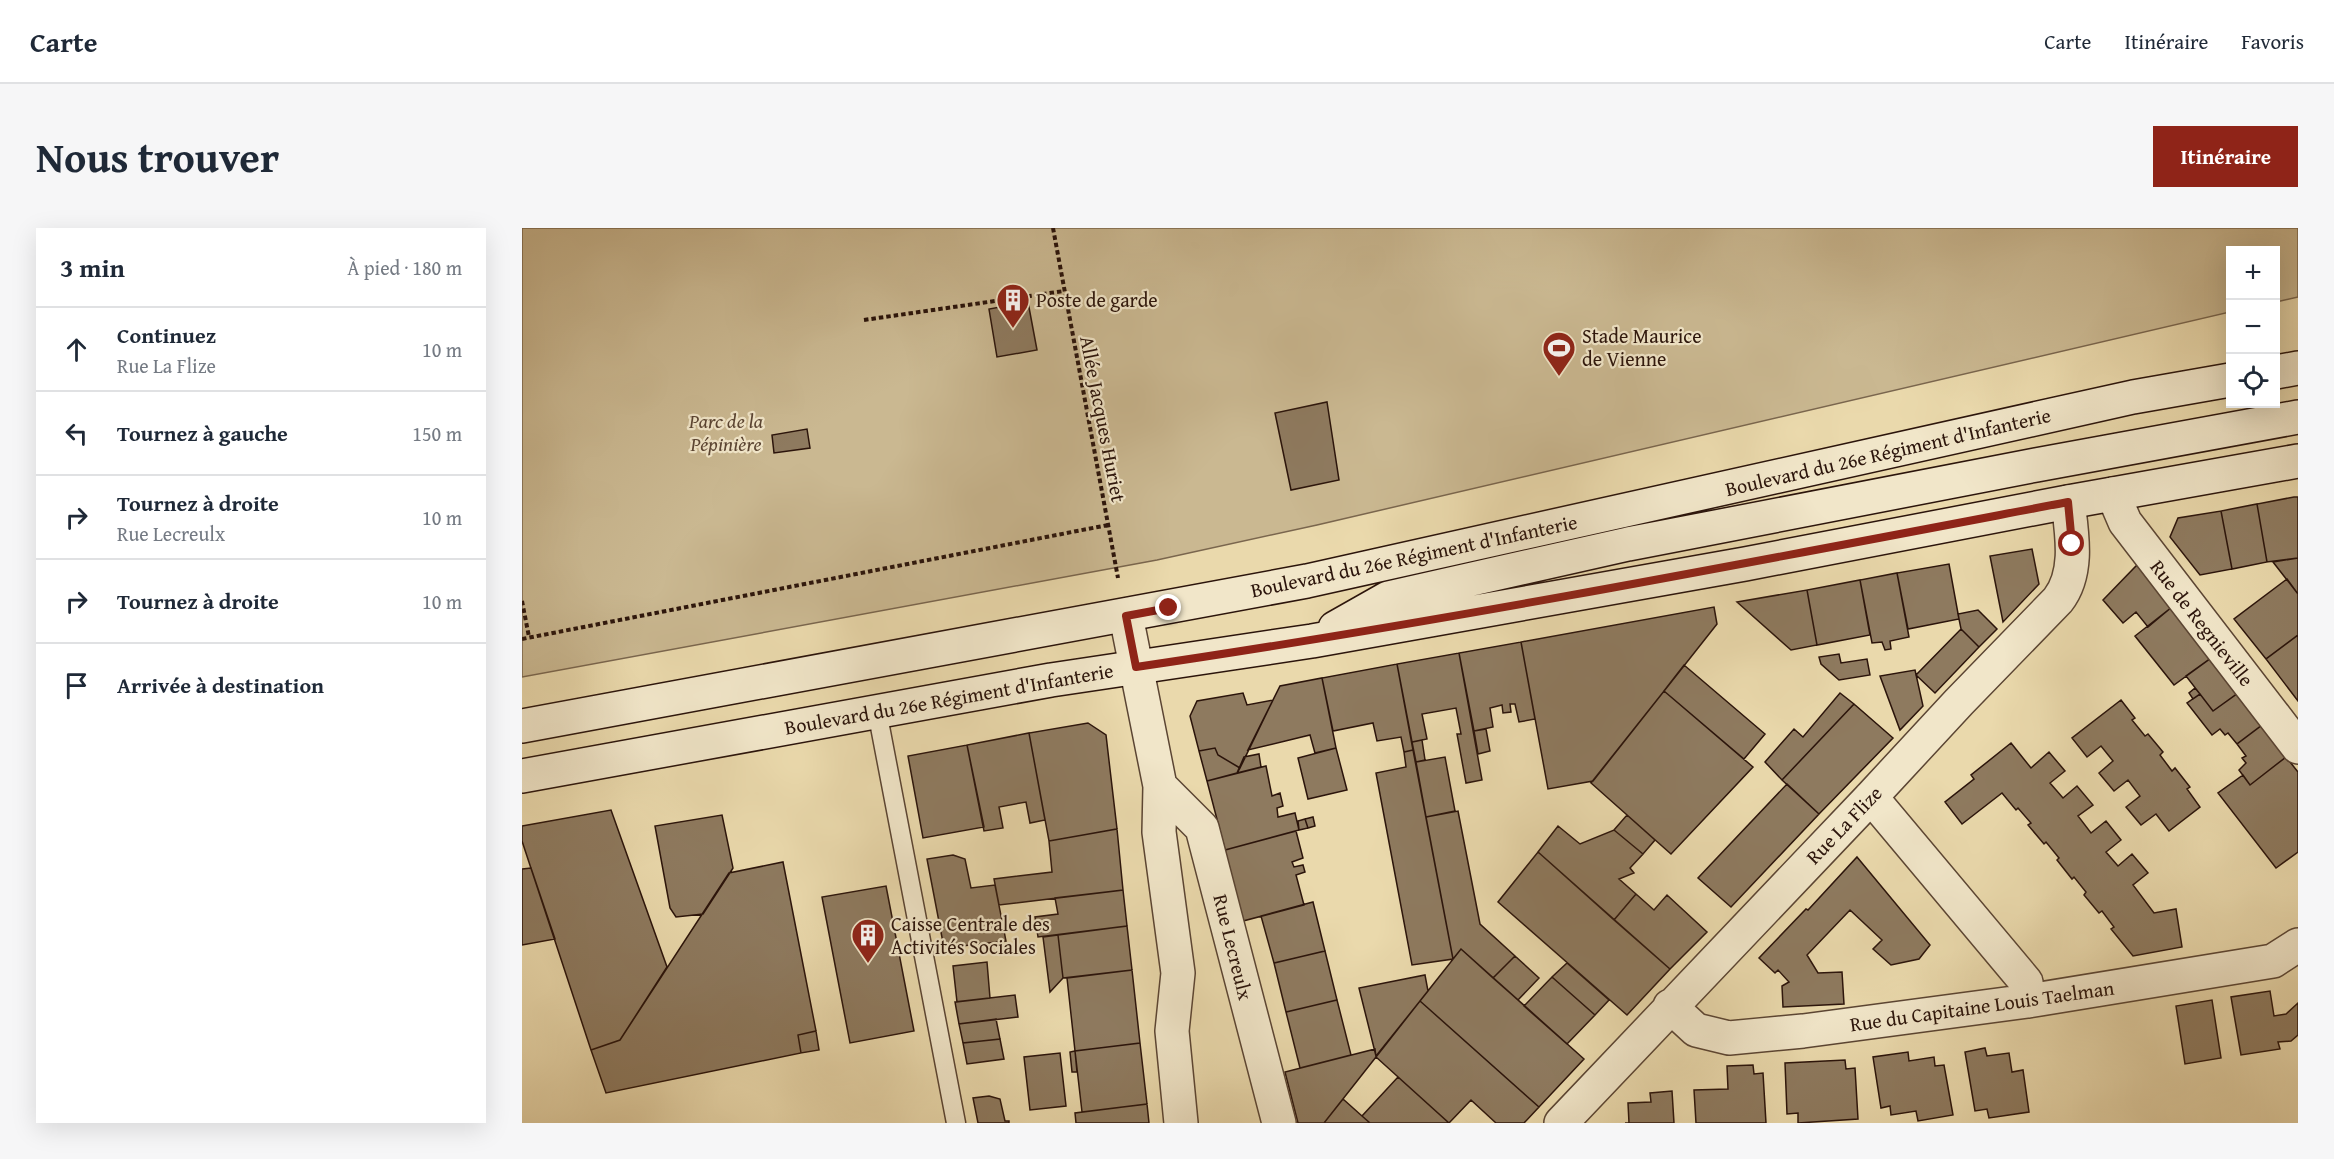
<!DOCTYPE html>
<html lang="fr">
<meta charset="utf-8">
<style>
body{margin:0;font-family:"Gentium Book Plus",serif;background:#f6f6f7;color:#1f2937}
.controls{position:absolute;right:18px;top:18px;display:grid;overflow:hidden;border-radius:0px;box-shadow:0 6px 24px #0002}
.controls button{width:54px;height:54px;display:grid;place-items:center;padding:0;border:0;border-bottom:2px solid #e0e1e3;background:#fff;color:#1f2937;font:30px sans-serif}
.stop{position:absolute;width:18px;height:18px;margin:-14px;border:4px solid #8f2418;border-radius:50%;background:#fff}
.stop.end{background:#8f2418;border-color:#fff;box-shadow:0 2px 6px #0008}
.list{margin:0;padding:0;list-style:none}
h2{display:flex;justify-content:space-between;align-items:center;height:78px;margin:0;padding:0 24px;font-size:26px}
h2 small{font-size:20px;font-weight:400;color:#747a83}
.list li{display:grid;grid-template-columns:39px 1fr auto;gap:18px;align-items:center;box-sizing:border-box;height:84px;padding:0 24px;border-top:2px solid #e0e1e3}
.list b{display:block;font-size:22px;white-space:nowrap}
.list p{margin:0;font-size:20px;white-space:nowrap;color:#747a83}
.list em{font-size:20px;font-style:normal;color:#747a83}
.icon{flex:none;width:33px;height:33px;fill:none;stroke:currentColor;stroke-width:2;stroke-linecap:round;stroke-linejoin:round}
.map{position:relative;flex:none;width:1776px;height:895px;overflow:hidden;border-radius:0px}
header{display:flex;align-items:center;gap:36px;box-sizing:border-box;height:84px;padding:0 30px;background:#fff;border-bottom:2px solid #e0e1e3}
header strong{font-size:28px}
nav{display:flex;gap:33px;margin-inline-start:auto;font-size:21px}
.intro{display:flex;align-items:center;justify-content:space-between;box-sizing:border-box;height:144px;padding:0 36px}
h1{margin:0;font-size:42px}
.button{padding:15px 27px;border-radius:0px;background:#8f2418;color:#fff;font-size:21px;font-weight:700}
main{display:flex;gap:36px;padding:0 36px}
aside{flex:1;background:#fff;border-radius:0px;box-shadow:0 6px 24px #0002}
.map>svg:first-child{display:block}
</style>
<header>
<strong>Carte</strong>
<nav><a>Carte</a><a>Itinéraire</a><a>Favoris</a></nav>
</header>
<div class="intro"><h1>Nous trouver</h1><a class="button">Itinéraire</a></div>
<main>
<aside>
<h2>3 min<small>À pied · 180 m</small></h2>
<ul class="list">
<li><svg class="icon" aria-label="ahead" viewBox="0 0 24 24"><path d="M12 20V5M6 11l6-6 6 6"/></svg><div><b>Continuez</b><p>Rue La Flize</p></div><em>10 m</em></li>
<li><svg class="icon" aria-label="left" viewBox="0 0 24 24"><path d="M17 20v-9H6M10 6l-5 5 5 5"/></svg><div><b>Tournez à gauche</b></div><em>150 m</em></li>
<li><svg class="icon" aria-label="right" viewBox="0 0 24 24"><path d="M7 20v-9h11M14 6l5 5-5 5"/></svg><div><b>Tournez à droite</b><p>Rue Lecreulx</p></div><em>10 m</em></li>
<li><svg class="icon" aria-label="right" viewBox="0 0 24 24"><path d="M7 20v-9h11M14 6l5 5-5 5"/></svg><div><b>Tournez à droite</b></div><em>10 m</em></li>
<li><svg class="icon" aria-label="arrive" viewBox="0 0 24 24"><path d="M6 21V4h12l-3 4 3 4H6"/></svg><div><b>Arrivée à destination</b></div></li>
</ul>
</aside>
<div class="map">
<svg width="1776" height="895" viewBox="0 0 1776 895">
<rect width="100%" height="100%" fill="#ead9ac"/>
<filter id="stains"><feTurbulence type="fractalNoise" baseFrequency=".00333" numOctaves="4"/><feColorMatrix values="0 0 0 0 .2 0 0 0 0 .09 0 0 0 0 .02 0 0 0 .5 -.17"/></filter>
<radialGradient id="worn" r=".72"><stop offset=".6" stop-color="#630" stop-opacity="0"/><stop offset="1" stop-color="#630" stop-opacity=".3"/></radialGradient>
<path fill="#cab891" stroke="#7a664e" stroke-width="1.5" d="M0 0H1776V69L1754 74V22H1708V84L795 297 635 332 0 449Z"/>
<path fill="#8e7a5f" stroke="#2b140b" stroke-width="1.5" d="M506 74 515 122 475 129 467 81Z
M805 174 817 252 769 262 753 185Z
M285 201 288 220 252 225 250 207Z
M1772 269H1776V330L1745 334 1735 276Z
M1735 276 1745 334 1710 341 1699 283Z
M1699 283 1710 341 1678 347 1648 309 1656 290Z
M1510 321 1517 356 1481 394 1468 328Z
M1776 330V366L1751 334Z
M1427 336 1437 391 1386 401 1375 345Z
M1618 337 1650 379 1626 399 1614 384 1601 395 1581 372 1614 338Z
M1375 345 1387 409 1368 413 1369 421 1363 422 1360 414 1350 415 1338 352Z
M1765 351 1776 366V407L1744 431 1712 391Z
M1338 352 1348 407 1295 417 1285 362Z
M1285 362 1295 417 1269 422 1215 374Z
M1192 379 1195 396 1071 553 1026 561 999 414Z
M1650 379 1689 430 1652 457 1613 408Z
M1456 382 1475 401 1457 419 1439 401 1436 386Z
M1439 401 1457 419 1413 465 1394 447Z
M1776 407V473L1744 431Z
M999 414 1013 491 997 494 993 476H988L989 484 981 485 980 477 968 480 971 499 952 503 937 425Z
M937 425 960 552 944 555 935 506H939L934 480 900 486 905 511 890 514 875 436Z
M1317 426 1319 435 1345 431 1348 447 1317 452 1299 436 1297 429Z
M1689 430 1716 465 1691 483 1664 448Z
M875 436 891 522 882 524 879 509 855 513 851 495 811 503 800 450Z
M1162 437 1243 506 1222 531 1142 463Z
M1393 442 1401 478 1378 502 1358 448Z
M800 450 814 520 793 525 788 507 726 522 758 458Z
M1673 460 1678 466 1671 471 1667 465Z
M1142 463 1231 539 1149 626 1069 555Z
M721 465 725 477 751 472 718 540 696 527 693 520 677 523 668 488 675 473Z
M1318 465 1332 476 1260 552 1243 534 1272 501 1281 509Z
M1716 465 1740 497 1715 516 1706 505 1703 507 1698 501 1690 507 1665 475 1678 466 1691 483Z
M1599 472 1613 490 1610 492 1623 508 1626 506 1641 524 1638 527 1650 543 1653 540 1668 559 1665 561 1678 579 1647 603 1634 586 1619 597 1604 579 1618 568 1606 552 1592 563 1577 545 1591 533 1579 518 1565 529 1550 510Z
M1332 476 1371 510 1297 586 1260 552Z
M566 495 584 507 595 601 527 613 507 505Z
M1740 497 1764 529 1728 557 1717 542 1724 535 1720 530 1724 528 1715 516Z
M964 501 968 523 956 526 952 503Z
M507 505 523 592 508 595 504 574 477 579 481 600 462 603 445 517Z
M900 512 903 532 894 534 890 514Z
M1489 515 1509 540 1527 524 1543 543 1528 555 1541 570 1555 558 1571 577 1556 588 1569 605 1584 593 1599 612 1584 624 1596 638 1610 626 1626 645 1611 657 1632 685 1654 681 1660 719 1611 728 1589 701 1592 699 1580 683 1577 685 1562 667 1564 664 1552 649 1550 651 1535 632 1537 630 1524 614 1522 616 1506 597 1509 595 1496 580 1494 582 1480 565 1440 596 1423 574 1452 551 1449 547Z
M445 517 462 599 401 610 386 528Z
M693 520 696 527 718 540 715 545 685 553 677 523Z
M814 520 825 562 786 571 776 530Z
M891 522 931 731 890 737 854 545 884 539 882 524Z
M737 526 739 539 715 545 722 529Z
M923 529 933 583 904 589 894 534Z
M1764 529 1776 544V624L1754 640 1696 565 1721 547 1728 557Z
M744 538 750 568 758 565 761 578 755 580 756 589 773 585 777 602 703 622 685 553Z
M1265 556 1297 586 1209 679 1176 650Z
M89 582 145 739 98 812 69 822 0 613V598Z
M936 583 958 696 993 728 971 750 939 721 931 731 904 589Z
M200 587 211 640 181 686 154 689 148 680 133 598Z
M1105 587 1133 612 1121 626 1092 602Z
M791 589 793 598 786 600 783 591Z
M783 591 786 600 777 602 776 593Z
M1036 598 1058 616 1092 602 1121 626 1108 640 1112 645 1097 651 1114 666 1092 692 1016 624Z
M595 601 601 662 477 677 472 651 530 644 527 613Z
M774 603 781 630 770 634 772 639 781 637 783 644 774 647 782 677 721 693 703 622Z
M1016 624 1148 741 1105 787 976 674Z
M431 627 443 631 449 660 473 657 484 713 422 720 405 631Z
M1335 629 1408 717 1397 731 1369 737 1351 721 1360 712 1328 682 1285 727 1296 745 1320 744 1322 776 1261 779 1260 758 1267 754 1256 742 1253 745 1237 730 1284 681 1286 682Z
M261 634 294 803 276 807 279 825 84 865 69 822 98 812 207 645Z
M9 640 33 711 0 717V641Z
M364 658 392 803 328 815 300 669Z
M601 662 605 698 516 709 513 689 536 686 533 670Z
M1114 666 1132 682 1145 667 1185 704 1148 741 1092 692Z
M791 674 803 723 752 735 739 688Z
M605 698 610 742 541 750 536 707Z
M536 707 541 750 528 764 521 709Z
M939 721 1062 831 1017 879 898 773Z
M803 723 815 772 764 784 752 735Z
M993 728 1017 750 996 772 971 750Z
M465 734 468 770 435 774 431 738Z
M1045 735 1087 772 1073 787 1030 749Z
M610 742 618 815 553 823 545 750Z
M903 747 906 763 854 828 837 760Z
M1030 749 1073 787 1045 816 1002 778Z
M1748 763 1752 788 1764 786 1776 775V807L1769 813 1756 814 1758 821 1719 827 1709 769Z
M493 767 496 789 437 796 433 774Z
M815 772 829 827 778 840 764 784Z
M1690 772 1699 830 1663 836 1654 778Z
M898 773 1017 879 1002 895H974L949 872 927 895 854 829Z
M474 791 478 811 441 815 437 796Z
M294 803 297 822 279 825 276 807Z
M478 811 482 831 445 836 441 815Z
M618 815 625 876 560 884 553 823Z
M1463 820 1465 828 1487 825 1490 844 1501 842 1507 884 1467 890 1465 881 1453 883 1443 824Z
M853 821 854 829 802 895H776L763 844Z
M553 823 555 844H550L548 824Z
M1386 824 1387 833 1412 829 1413 838 1422 837 1431 887 1396 893 1394 883 1369 887 1368 878 1359 880 1351 829Z
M538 825 544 878 508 882 502 829Z
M1323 832 1324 841 1333 840 1336 891 1276 895V885L1265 886 1263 835Z
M1231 837 1232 846 1241 845 1244 895H1174L1172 862 1206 861 1205 838Z
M876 849 927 895H848L840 888Z
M1150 863 1152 895H1103H1107L1106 875 1129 874 1128 865Z
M467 868 478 871 483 893H487V895H456L451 870Z
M821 871 840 888 848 895H802Z
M625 876 627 895H554L553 885Z"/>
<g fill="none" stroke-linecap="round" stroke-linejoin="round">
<defs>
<path id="service" d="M355 483 434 895"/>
<path id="minor" d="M1591 266 1603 294 1776 519
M604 388 638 558 637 604 656 745 650 803 659 895
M638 558 680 600 757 895
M1349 569 1504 754 1506 773
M1148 778 1174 802 1207 810 1281 803 1506 773 1751 733 1776 717
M1039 895 1349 569 1437 474 1536 372C1557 345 1550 306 1546 274"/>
<path id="secondary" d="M1754 144 1776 140
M813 400 866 370 1106 316 1514 237 1776 189
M0 498 785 353 1611 169 1708 152
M0 548 529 452 790 413 1223 336 1546 274 1776 233"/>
</defs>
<use href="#service" stroke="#5b4533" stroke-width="21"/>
<use href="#minor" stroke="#5b4533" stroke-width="36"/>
<use href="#secondary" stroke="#2b140b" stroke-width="36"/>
<path stroke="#2b140b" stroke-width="4" stroke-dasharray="4.5 3" stroke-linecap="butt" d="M531 0 596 350
M342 92 542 63
M0 373 7 409
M0 411 586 297"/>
<use href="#service" stroke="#f1e6c9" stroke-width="18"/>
<use href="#minor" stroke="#f1e6c9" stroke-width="33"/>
<use href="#secondary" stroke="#f1e6c9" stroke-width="33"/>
</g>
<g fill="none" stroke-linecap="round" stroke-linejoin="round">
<path stroke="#8f2418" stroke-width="8" d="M647 380 604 388 614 439C927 393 1236 333 1546 274L1550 316"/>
</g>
<defs>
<symbol id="building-pin" viewBox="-11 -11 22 30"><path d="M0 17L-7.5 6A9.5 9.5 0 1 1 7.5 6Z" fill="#8f2418" stroke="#f1e6c9"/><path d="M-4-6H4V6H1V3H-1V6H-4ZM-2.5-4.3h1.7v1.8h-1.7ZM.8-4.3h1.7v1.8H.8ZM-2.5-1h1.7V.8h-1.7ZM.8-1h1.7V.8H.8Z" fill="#fff"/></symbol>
<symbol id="stadium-pin" viewBox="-11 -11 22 30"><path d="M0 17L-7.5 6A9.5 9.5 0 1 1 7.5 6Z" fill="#8f2418" stroke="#f1e6c9"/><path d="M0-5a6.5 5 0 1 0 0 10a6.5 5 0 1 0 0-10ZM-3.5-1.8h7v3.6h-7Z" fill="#fff"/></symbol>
</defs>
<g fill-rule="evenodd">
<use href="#building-pin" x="472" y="53" width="38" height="52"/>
<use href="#stadium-pin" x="1018" y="101" width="38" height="52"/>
<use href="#building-pin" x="327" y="688" width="38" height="52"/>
</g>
<g text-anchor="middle" stroke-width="4.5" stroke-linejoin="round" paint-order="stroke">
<g font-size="20" fill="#2b140b" stroke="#f1e6c9" text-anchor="start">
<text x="514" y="79">Poste de garde</text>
<text x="1060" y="115">Stade Maurice<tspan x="1060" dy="23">de Vienne</tspan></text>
<text x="369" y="703">Caisse Centrale des<tspan x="369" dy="23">Activités Sociales</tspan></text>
</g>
<g font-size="20" fill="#2b140b" stroke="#f1e6c9">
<text transform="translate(581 191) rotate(79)" y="7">Allée Jacques Huriet</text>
<text transform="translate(1366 224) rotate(-13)" y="7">Boulevard du 26e Régiment d'Infanterie</text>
<text transform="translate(892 328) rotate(-12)" y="7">Boulevard du 26e Régiment d'Infanterie</text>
<text transform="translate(1680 395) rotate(52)" y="7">Rue de Regnieville</text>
<text transform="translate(427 471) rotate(-10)" y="7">Boulevard du 26e Régiment d'Infanterie</text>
<text transform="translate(1322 597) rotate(-46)" y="7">Rue La Flize</text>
<text transform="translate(711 719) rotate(76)" y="7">Rue Lecreulx</text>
<text transform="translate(1460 778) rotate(-8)" y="7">Rue du Capitaine Louis Taelman</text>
</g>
<g font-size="20" font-style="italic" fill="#5b4533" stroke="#f1e6c9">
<text x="204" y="200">Parc de la<tspan x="204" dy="23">Pépinière</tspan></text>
</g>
</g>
<rect width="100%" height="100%" filter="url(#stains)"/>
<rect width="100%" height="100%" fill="url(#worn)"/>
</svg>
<div class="controls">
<button>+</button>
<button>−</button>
<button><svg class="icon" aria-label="locate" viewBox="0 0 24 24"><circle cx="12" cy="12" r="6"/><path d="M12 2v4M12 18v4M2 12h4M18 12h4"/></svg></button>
</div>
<div class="stop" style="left:1550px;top:316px"></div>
<div class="stop end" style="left:647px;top:380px"></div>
</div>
</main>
